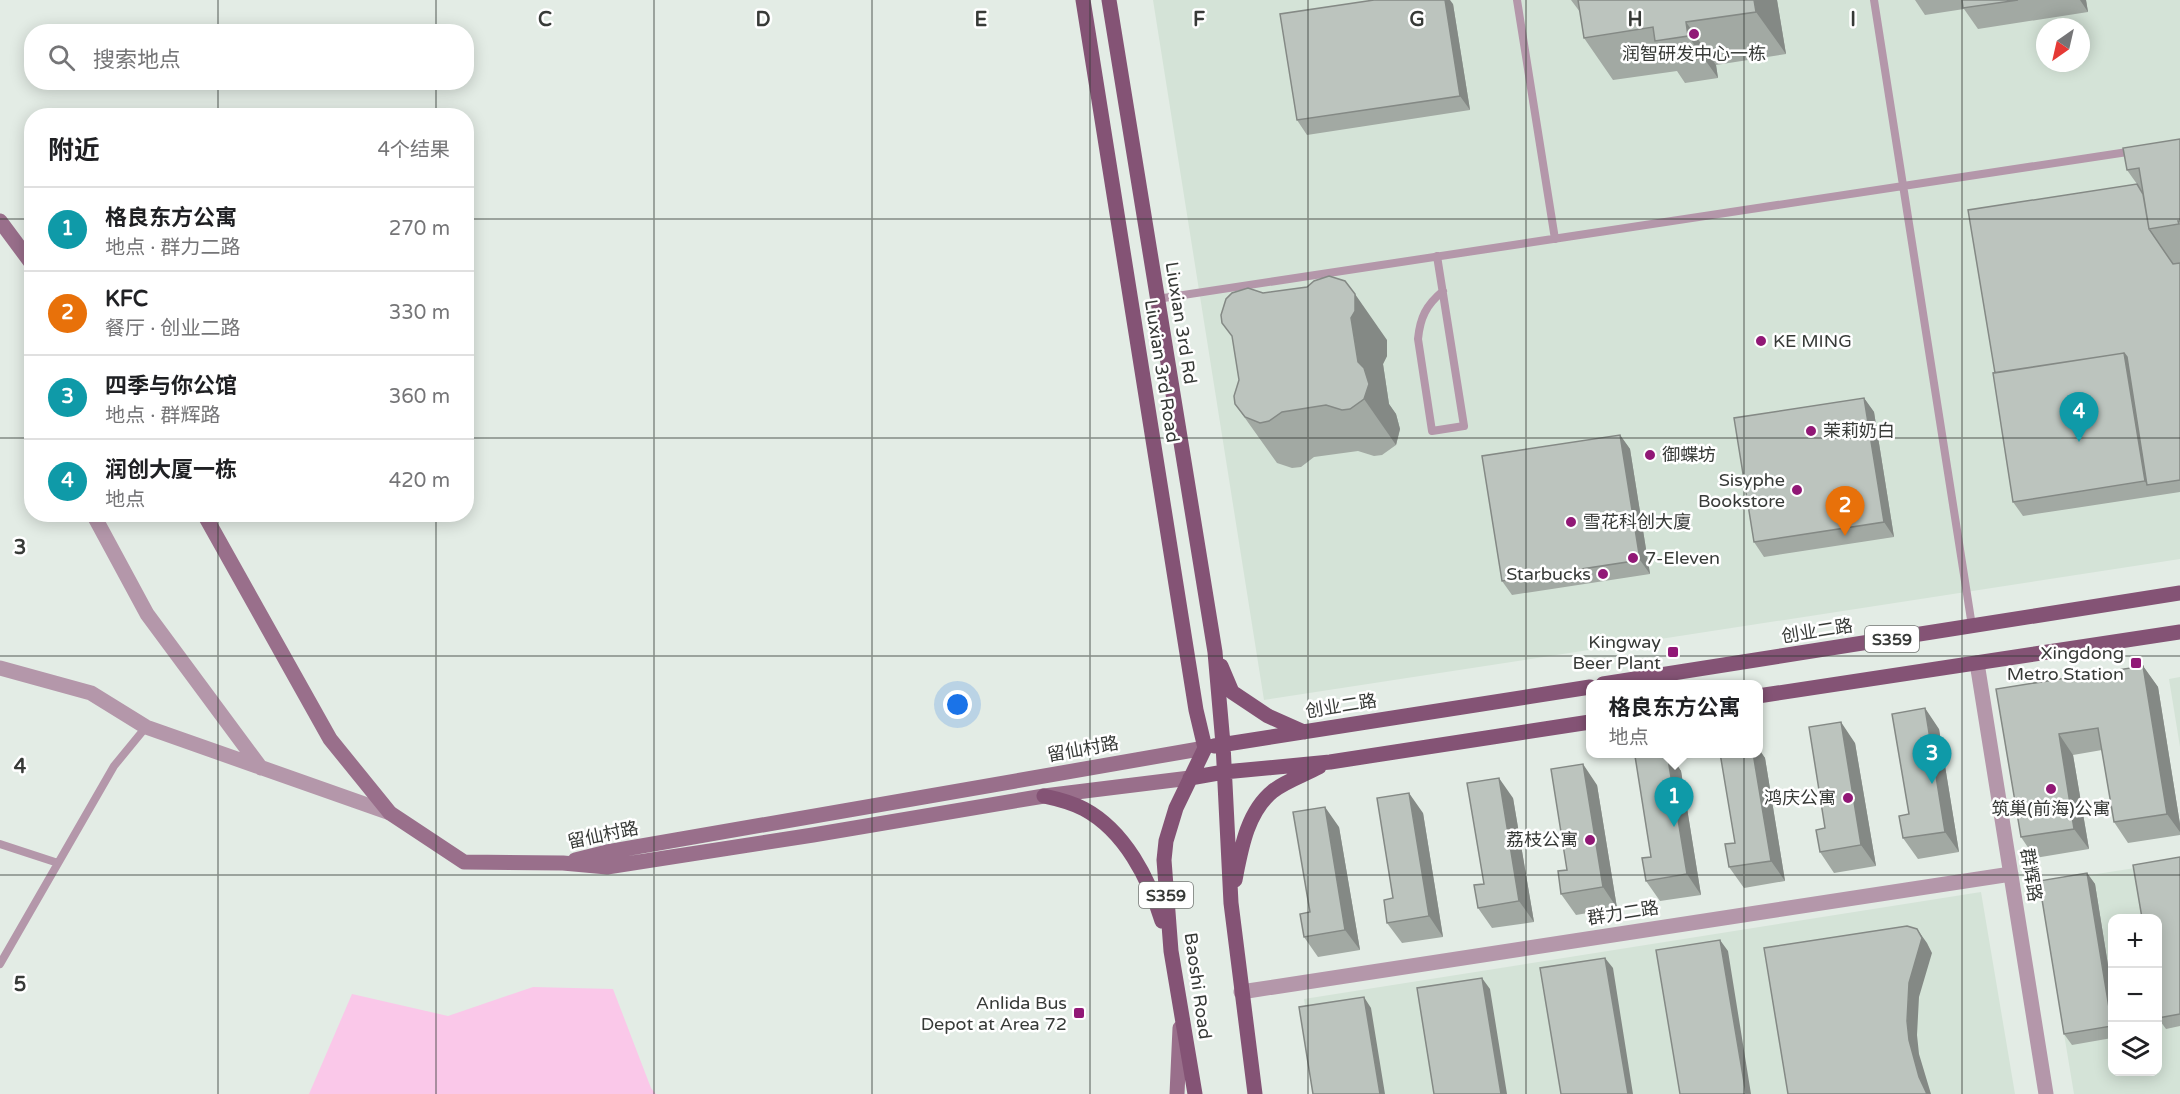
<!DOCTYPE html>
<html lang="zh">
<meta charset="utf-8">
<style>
body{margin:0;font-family:"Varela Round","Noto Sans SC",sans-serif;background:#f2f2f2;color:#202124}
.controls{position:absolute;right:18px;bottom:18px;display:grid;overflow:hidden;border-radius:12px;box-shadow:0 3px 15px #0003}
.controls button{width:54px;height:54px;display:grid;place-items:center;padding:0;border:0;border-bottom:2px solid #e0e0e0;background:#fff;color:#202124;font:30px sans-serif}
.compass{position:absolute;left:2036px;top:18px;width:54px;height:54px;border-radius:50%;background:#fff;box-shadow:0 3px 15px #0003;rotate:214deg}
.you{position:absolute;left:958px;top:705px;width:21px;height:21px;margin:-15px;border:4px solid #fff;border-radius:50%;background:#1a73e8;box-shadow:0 0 0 9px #1a73e833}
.badge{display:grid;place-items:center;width:39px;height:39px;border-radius:50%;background:#db2777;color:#fff;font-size:20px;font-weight:700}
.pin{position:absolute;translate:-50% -50px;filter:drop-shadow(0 2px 3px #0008)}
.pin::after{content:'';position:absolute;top:32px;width:21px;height:18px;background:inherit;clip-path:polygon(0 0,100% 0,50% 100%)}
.popup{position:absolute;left:1586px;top:680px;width:177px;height:78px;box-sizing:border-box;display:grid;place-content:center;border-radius:12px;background:#fff;filter:drop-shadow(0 2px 4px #0005);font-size:20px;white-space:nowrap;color:#757577}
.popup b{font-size:22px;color:#202124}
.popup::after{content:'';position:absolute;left:50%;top:100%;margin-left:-12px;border:12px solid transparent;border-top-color:#fff}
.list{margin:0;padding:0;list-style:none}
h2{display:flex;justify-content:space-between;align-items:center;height:78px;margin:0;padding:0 24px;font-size:26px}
h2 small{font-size:20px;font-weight:400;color:#757577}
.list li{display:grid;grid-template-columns:39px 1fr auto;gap:18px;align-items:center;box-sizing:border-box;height:84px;padding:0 24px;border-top:2px solid #e0e0e0}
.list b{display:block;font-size:22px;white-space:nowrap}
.list p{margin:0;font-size:20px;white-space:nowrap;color:#757577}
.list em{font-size:20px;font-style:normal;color:#757577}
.icon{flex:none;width:33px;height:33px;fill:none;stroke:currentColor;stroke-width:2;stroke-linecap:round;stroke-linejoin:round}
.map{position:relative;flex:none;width:2180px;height:1094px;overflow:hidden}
.search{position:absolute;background:#fff;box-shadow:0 3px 15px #0003;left:24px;top:24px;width:450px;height:66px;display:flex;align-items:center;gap:15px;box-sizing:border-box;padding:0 21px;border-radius:24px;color:#757577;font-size:22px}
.panel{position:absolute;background:#fff;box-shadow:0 3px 15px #0003;left:24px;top:108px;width:450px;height:414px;border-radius:24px}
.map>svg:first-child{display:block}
</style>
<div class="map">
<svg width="2180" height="1094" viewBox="0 0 2180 1094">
<rect width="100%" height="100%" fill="#e3ece5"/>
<path fill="#d4e3d7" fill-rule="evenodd" d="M1153 0H2180V559L1264 700ZM2045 27H2081V63H2045Z
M2180 677V747L2169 679Z
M2180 861V1094H2074L2039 883ZM2112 918H2158V1072H2112Z
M1981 892 2015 1094H1319L1304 999Z"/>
<path fill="#fac8e9" d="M533 987 613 989 651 1088 656 1094H309L352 994 448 1016Z"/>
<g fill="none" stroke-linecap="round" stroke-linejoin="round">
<path stroke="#b497aa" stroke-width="8" d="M1517 0 1555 239
M1874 0 1972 626
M1437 256 1464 426 1432 431 1418 339C1420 318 1426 305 1443 291
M1157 299 2134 151
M0 844 58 863
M0 964 114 766 146 727"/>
<path stroke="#b497aa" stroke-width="15" d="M93 514 147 614 261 768
M1977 663 2046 1094
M0 668 91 693 146 727 390 813
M1241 992 2011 874"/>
<path stroke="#996f8b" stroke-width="15" d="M0 221 32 264
M204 514 330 739 390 813 464 862 563 863 607 867 813 835 1044 796 1190 778
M575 860 607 852 1205 748
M1177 1094 1180 1028"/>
<path stroke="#845375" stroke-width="15" d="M1083 0 1196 710 1205 748
M1109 0 1215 652 1223 744 1231 903 1255 1094
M1221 666 1232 692 1268 716 1304 732
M1603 684 2180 593
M1758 696 2180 632
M1214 746 1590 687
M1190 778 1224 772 1330 762 1590 722
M1044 796C1058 799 1071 802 1084 809 1125 831 1149 879 1162 921
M1235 880C1241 849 1247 812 1273 791 1286 781 1304 775 1319 767
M1195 1094 1171 951 1164 860 1166 841 1176 808 1205 748"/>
</g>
<path fill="#a2a9a3" d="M1571 0H1777L1786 54 1716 65 1718 78 1685 83 1677 71 1613 80 1584 38 1580 12Z
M1915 0H2086L2088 12 1978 29 1964 9 1925 15Z
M1453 4 1470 110 1307 135 1297 120Z
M2180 139V492L2023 516 2013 502 1995 373 2137 184 2127 170Z
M1387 340V356L1383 364 1389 404 1396 414 1400 429 1396 445 1382 455 1374 456 1358 451 1314 457 1301 467 1292 468 1277 463 1235 404 1239 380Z
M1864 398 1874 412 1894 537 1764 557 1754 542Z
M1620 435 1630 449 1650 574 1512 595 1502 581Z
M2143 666 2158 687 2180 824V835L2128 843 2114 822 2102 750 2073 755 2089 849 2035 858 2021 837 1996 689Z
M1939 729 1959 852 1918 859 1903 838 1909 814Z
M1855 743 1876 866 1834 873 1820 852 1825 828Z
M1758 748 1765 758 1785 881 1744 888 1729 867 1758 753Z
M1651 753H1669L1681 771 1701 895 1660 901 1646 881 1651 857Z
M1597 785 1617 908 1576 915 1561 894 1567 870Z
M1513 798 1534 922 1492 928 1478 908 1484 884Z
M1423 813 1443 937 1402 943 1387 923Z
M1339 827 1360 950 1318 957 1304 937 1310 912Z
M2180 857V1026L2166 1029 2158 1018Z
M2087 873 2095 884 2112 990V1038L2072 1045 2064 1034Z"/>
<path fill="#848985" d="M1445 0H1450L1453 4 1470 110 1460 96Z
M1754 0H1777L1786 54 1756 12Z
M2080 0H2086L2088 12Z
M1686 22 1716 65 1718 78 1688 36Z
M1355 294 1387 340V356L1383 364 1389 404 1396 414 1400 429 1396 445 1364 399 1351 318Z
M2124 353 2134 368 2147 485 2145 481Z
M1864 398 1874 412 1894 537 1884 522Z
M1620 435 1630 449 1650 574 1640 560Z
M2143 666 2158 687 2180 824V832L2167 814Z
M1925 708 1939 729 1959 852 1945 832Z
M1841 722 1855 743 1876 866 1861 845Z
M2059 734 2073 755 2089 849 2074 829Z
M1758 748 1765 758 1785 881 1771 861 1753 753H1758Z
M1667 753H1669L1681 771 1701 895 1687 874Z
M1583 764 1597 785 1617 908 1603 887Z
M1499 778 1513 798 1534 922 1519 901Z
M1409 793 1423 813 1443 937 1429 916Z
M1325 807 1339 827 1360 950 1345 930Z
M2087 873 2095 884 2112 990V1025Z
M1917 929 1927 943 1932 953 1919 997 1917 1035 1919 1054 1931 1094H1927L1919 1077 1909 1040 1907 1021 1909 983Z
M1720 940 1728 951 1751 1094H1746Z
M1605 958 1613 968 1633 1094H1628Z
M1482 978 1490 989 1507 1094H1501Z
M1364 997 1371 1008 1385 1094H1380Z"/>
<path fill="#bcc4be" stroke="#848985" stroke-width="1.5" d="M1374 0H1445L1460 96 1297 120 1280 14Z
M1578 0H1754L1756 12 1686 22 1688 36 1655 41 1653 27 1584 38Z
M1962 0H2018L1963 8Z
M2180 139V221H2178L2179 224 2149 229 2139 168 2127 170 2123 148Z
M2137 184 2143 194 2149 229 2173 264 2180 263V480L2147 485 2127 357 2124 353 1995 373 1968 210Z
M1329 276 1345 281 1355 294V311L1351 318 1358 362 1364 368 1369 384 1364 399 1350 409 1342 410 1326 405 1282 412 1269 421 1260 423 1245 417 1235 404 1234 396 1239 380 1232 336 1222 323 1221 315 1226 299 1232 293 1248 288 1263 293 1307 287 1314 281Z
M2124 353 2145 481 2013 502 1993 373Z
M1864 398 1884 522 1754 542 1734 418Z
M1620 435 1640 560 1502 581 1482 456Z
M2143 666 2167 814 2114 822 2098 728 2059 734 2074 829 2021 837 1996 689Z
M1925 708 1945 832 1903 838 1899 816 1909 814 1892 714Z
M1841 722 1861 845 1820 852 1816 830 1825 828 1809 727Z
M1651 753H1667L1687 874 1646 881 1642 858 1651 857 1635 756Z
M1720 753H1753L1771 861 1729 867 1725 844 1735 843Z
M1583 764 1603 887 1561 894 1558 871 1567 870 1551 769Z
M1499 778 1519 901 1478 908 1474 885 1484 884 1467 783Z
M1409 793 1429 916 1387 923 1384 900 1393 898 1377 798Z
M1325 807 1345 930 1304 937 1300 914 1310 912 1293 812Z
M2180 857V1014L2158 1018 2157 918H2142L2133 865Z
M2087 873 2112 1026 2064 1034 2039 881Z
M1907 926 1917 929 1922 938 1909 983 1907 1021 1909 1040 1919 1077 1927 1094H1788L1764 948Z
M1720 940 1746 1094H1680L1656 950Z
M1605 958 1628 1094H1561L1540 968Z
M1482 978 1501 1094H1434L1417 988Z
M1364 997 1380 1094H1313L1299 1007Z"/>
<path fill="none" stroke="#373a37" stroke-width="1.5" stroke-opacity="0.55" d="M218 0V32M436 0V32M654 0V1094M872 0V1094M1090 0V1094M1308 0V1094M1526 0V1094M1744 0V1094M1962 0V1094M218 82V116M436 82V116M0 219H32M466 219H2180M0 438H32M466 438H2180M218 514V1094M436 514V1094M0 656H2180M0 875H2180"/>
<g fill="#911876" stroke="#fff" stroke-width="2">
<circle cx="1694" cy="34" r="6"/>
<circle cx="1761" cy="341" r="6"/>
<circle cx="1811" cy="431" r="6"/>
<circle cx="1650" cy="455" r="6"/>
<circle cx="1797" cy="490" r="6"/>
<circle cx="1571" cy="522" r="6"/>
<circle cx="1633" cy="558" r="6"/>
<circle cx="1603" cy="574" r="6"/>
<rect x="1667" y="646" width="12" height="12" rx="3"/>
<rect x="2130" y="657" width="12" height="12" rx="3"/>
<circle cx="2051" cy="789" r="6"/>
<circle cx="1848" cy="798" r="6"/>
<circle cx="1590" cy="840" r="6"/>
<rect x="1073" y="1007" width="12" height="12" rx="3"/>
</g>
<g text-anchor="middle" stroke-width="5" stroke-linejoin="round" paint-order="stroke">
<g fill="#fff" stroke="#737573" stroke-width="1.5">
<rect x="1865" y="626" width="54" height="26" rx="4.5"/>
<rect x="1139" y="882" width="54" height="26" rx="4.5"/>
</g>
<g font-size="16" font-weight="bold" fill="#373a37">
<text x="1892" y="645">S359</text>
<text x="1166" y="901">S359</text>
</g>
<g font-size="18" fill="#373a37" stroke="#fff" text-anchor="end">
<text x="1694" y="60" text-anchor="middle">润智研发中心一栋</text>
<text x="1773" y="347" text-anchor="start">KE MING</text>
<text x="1823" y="437" text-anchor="start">茉莉奶白</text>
<text x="1662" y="461" text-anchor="start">御蝶坊</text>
<text x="1785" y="486">Sisyphe<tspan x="1785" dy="21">Bookstore</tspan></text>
<text x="1583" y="528" text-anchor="start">雪花科创大廈</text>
<text x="1645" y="564" text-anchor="start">7-Eleven</text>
<text x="1591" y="580">Starbucks</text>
<text x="1661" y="648">Kingway<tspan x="1661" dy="21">Beer Plant</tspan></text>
<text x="2124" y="659">Xingdong<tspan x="2124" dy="21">Metro Station</tspan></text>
<text x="1836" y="804">鸿庆公寓</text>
<text x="2051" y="815" text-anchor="middle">筑巢(前海)公寓</text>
<text x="1578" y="846">荔枝公寓</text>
<text x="1067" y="1009">Anlida Bus<tspan x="1067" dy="21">Depot at Area 72</tspan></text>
</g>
<g font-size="18" fill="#373a37" stroke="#fff">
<text transform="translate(1181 323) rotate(81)" y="6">Liuxian 3rd Rd</text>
<text transform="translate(1162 371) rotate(81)" y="6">Liuxian 3rd Road</text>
<text transform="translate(1817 631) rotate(-9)" y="6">创业二路</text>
<text transform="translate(1341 706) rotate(-9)" y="6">创业二路</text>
<text transform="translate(1083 749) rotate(-10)" y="6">留仙村路</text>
<text transform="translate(603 835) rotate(-12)" y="6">留仙村路</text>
<text transform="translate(2031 875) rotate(81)" y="6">群辉路</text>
<text transform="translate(1623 913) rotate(-9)" y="6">群力二路</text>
<text transform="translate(1198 986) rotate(82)" y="6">Baoshi Road</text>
</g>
</g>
<g font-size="20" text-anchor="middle" font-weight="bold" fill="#373a37" stroke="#fff" stroke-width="5" stroke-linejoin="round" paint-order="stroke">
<text x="545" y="26">C</text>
<text x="763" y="26">D</text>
<text x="981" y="26">E</text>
<text x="1199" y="26">F</text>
<text x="1417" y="26">G</text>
<text x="1635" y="26">H</text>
<text x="1853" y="26">I</text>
<text x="20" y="554">3</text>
<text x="20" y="773">4</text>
<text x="20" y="991">5</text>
</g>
</svg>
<div class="controls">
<button>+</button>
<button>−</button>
<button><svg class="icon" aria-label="layers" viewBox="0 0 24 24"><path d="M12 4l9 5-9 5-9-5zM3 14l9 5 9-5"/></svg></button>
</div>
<svg class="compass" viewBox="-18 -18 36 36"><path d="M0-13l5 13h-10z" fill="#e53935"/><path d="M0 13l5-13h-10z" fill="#757577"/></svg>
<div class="you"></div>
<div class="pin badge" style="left:1674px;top:827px;background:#0f9aa8">1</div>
<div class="popup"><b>格良东方公寓</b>地点</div>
<div class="pin badge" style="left:1845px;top:536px;background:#e8710a">2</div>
<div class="pin badge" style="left:1932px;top:784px;background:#0f9aa8">3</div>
<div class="pin badge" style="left:2079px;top:442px;background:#0f9aa8">4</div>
<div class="search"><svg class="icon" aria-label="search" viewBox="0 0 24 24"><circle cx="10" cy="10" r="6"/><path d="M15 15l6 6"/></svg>搜索地点</div>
<section class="panel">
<h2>附近<small>4个结果</small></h2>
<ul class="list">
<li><span class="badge" style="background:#0f9aa8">1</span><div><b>格良东方公寓</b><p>地点 · 群力二路</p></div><em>270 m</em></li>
<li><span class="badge" style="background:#e8710a">2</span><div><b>KFC</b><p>餐厅 · 创业二路</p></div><em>330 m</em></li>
<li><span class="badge" style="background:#0f9aa8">3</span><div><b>四季与你公馆</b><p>地点 · 群辉路</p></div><em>360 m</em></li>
<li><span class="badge" style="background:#0f9aa8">4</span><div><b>润创大厦一栋</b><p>地点</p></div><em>420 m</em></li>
</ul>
</section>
</div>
